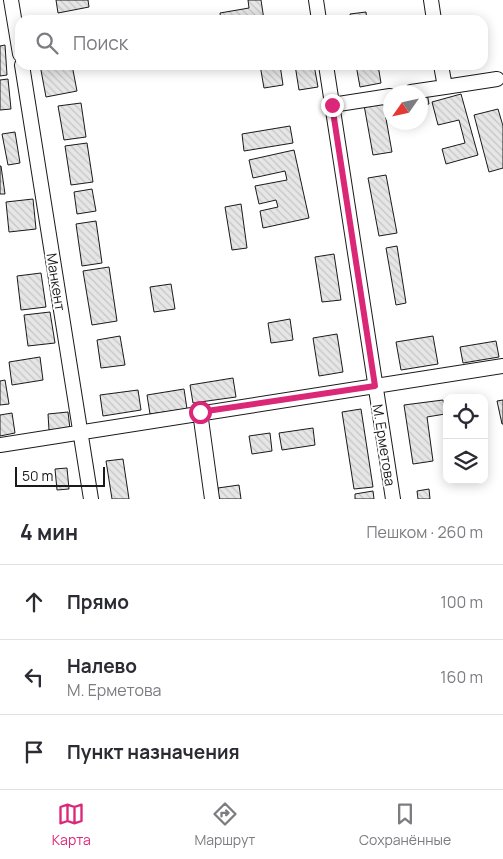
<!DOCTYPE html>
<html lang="ru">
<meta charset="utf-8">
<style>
body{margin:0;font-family:Manrope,sans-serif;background:#f7f7f7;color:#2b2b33}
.controls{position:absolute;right:15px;bottom:15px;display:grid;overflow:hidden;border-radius:10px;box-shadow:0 2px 12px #0003}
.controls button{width:45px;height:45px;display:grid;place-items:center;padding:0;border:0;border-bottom:1px solid #e1e1e2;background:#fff;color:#2b2b33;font:25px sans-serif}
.compass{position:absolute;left:383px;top:85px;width:45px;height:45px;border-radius:50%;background:#fff;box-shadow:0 2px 12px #0003;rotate:236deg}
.scale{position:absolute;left:15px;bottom:12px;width:90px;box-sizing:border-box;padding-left:5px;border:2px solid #1a1a1a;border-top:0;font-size:14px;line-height:18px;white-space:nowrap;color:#1a1a1a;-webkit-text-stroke:4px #fff;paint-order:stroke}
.stop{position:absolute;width:15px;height:15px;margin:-11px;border:4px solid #db2777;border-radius:50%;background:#fff}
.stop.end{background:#db2777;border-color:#fff;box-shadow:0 1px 5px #0008}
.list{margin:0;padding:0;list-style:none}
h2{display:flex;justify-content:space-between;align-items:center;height:65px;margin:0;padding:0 20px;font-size:21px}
h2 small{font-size:16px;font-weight:400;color:#7c7c81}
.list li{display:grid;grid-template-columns:32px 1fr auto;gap:15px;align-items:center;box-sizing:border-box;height:75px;padding:0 20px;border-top:1px solid #e1e1e2}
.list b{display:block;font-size:19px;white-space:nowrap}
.list p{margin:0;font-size:16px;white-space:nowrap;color:#7c7c81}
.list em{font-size:16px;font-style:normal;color:#7c7c81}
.icon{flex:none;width:28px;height:28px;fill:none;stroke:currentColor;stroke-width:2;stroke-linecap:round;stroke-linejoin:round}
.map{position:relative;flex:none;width:503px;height:499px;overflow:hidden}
.search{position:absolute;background:#fff;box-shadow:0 2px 12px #0003;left:15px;right:15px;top:15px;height:55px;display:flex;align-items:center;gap:12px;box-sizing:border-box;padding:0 18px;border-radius:15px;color:#7c7c81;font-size:19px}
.sheet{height:290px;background:#fff}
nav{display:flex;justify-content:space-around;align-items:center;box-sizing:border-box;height:70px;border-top:1px solid #e1e1e2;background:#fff;font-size:14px;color:#7c7c81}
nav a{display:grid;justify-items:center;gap:2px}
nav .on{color:#db2777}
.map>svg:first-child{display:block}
</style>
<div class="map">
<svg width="503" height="499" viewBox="0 0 503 499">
<defs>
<pattern id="building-back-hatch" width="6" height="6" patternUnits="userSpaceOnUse" patternTransform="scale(1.25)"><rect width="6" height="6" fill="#e6e6e6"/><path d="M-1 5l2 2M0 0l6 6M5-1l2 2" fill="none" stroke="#c5c5c5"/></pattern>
</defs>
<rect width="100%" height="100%" fill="#fff"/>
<path fill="url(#building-back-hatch)" stroke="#1a1a1a" d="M56 0H88L89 7 58 13Z
M248 0H261L264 20H221L220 13 249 8Z
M366 12 367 20H351L350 14Z
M5 45 7 75 0 76V46Z
M40 65H72L77 91 46 97Z
M260 65H280L283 85 264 88Z
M295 65H314L318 87 299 90Z
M356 65H378L381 83 360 87Z
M8 79 11 109 0 110V80Z
M427 93 429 104 420 105V94Z
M461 94 478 155 446 164 442 149 465 143 459 120 438 125 432 102Z
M383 102 392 152 373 155 364 105Z
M81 103 86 137 64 140 58 106Z
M498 109 503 126V168L489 172 474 115Z
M290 126 293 143 244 151 242 134Z
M15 132 20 163 8 165 2 134Z
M87 143 93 182 71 185 65 146Z
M294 150 309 218 263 228 260 211 278 207 276 200 259 204 255 186 287 180 285 171 253 178 249 160Z
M0 166H1L5 194H0Z
M386 175 397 233 379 236 368 178Z
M92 189 96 211 77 214 74 192Z
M33 199 36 229 9 232 6 202Z
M241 204 247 248 232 250 225 207Z
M96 221 102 263 82 266 76 224Z
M397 246 406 303 396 305 386 248Z
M334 254 341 300 322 302 315 257Z
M109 267 117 321 92 325 83 271Z
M41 273 46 307 21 310 17 276Z
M171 284 175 309 154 312 150 287Z
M50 312 55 343 28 346 24 315Z
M290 319 293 340 271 343 268 323Z
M337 334 343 372 319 376 313 338Z
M120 336 125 365 101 368 97 340Z
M433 336 438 364 401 370 396 342Z
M496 341 499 357 463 363 460 347Z
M40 357 43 380 12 385 9 362Z
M233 378 236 397 193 403 190 385Z
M5 380 9 404 0 405V381Z
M184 389 187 409 150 414 147 395Z
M138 390 141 410 103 416 100 395Z
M443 400 445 414 427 417 433 461 413 464 404 405Z
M503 400V424H502L497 401Z
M361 409 373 487 354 489 342 412Z
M68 412 70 429 49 430 48 414Z
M12 413 15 433 0 436V415Z
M313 428 315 445 282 450 279 433Z
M270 433 272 451 252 454 249 436Z
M123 459 129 499H112L106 461Z
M67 468 69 489 57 490 55 469Z
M239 485 241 499H219L218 488Z
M429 489 430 499H418L417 491Z
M373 491 374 499H355V494Z"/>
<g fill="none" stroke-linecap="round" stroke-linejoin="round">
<defs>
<path id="minor" d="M11 0 20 54
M316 0 319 20
M431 0 434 20
M22 65 91 499
M326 65 393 499
M445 87 497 79
M411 92 445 87 441 65
M332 105 390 96
M200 412 212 499
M0 445 503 366"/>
</defs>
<use href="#minor" stroke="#1a1a1a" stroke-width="16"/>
<use href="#minor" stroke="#fff" stroke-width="14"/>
</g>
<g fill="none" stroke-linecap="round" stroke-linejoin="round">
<path stroke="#db2777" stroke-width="6" d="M200 412 375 386 332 105"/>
</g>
<g text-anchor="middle" stroke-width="4" stroke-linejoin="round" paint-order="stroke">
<g font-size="14" fill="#1a1a1a" stroke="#fff">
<text transform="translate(56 282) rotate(81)" y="5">Манкент</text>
<text transform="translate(384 445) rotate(81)" y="5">М. Ерметова</text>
</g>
</g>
</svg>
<div class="controls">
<button><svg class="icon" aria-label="locate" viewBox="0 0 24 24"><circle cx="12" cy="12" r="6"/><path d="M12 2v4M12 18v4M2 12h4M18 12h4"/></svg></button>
<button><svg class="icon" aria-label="layers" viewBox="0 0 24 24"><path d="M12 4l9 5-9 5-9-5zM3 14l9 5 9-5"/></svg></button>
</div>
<svg class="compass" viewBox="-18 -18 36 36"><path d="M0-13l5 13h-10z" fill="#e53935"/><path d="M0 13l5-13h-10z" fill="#7c7c81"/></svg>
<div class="scale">50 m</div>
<div class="stop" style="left:200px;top:412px"></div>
<div class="stop end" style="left:332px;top:105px"></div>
<div class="search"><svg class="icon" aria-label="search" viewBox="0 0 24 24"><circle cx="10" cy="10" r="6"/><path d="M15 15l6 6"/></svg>Поиск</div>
</div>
<section class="sheet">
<h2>4 мин<small>Пешком · 260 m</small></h2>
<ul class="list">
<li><svg class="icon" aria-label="ahead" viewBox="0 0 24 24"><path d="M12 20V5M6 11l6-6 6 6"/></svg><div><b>Прямо</b></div><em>100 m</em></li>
<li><svg class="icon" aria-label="left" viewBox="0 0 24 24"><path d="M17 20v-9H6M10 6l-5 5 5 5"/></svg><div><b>Налево</b><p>М. Ерметова</p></div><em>160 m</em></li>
<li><svg class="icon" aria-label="arrive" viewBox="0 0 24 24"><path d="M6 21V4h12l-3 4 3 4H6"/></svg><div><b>Пункт назначения</b></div></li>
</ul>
</section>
<nav>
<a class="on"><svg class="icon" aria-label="map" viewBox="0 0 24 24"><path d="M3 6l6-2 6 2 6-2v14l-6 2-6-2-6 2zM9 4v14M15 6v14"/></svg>Карта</a>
<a><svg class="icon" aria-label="directions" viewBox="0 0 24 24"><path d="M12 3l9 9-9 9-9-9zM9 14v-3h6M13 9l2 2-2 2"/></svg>Маршрут</a>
<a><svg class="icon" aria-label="saved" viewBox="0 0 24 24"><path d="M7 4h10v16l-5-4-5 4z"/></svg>Сохранённые</a>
</nav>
